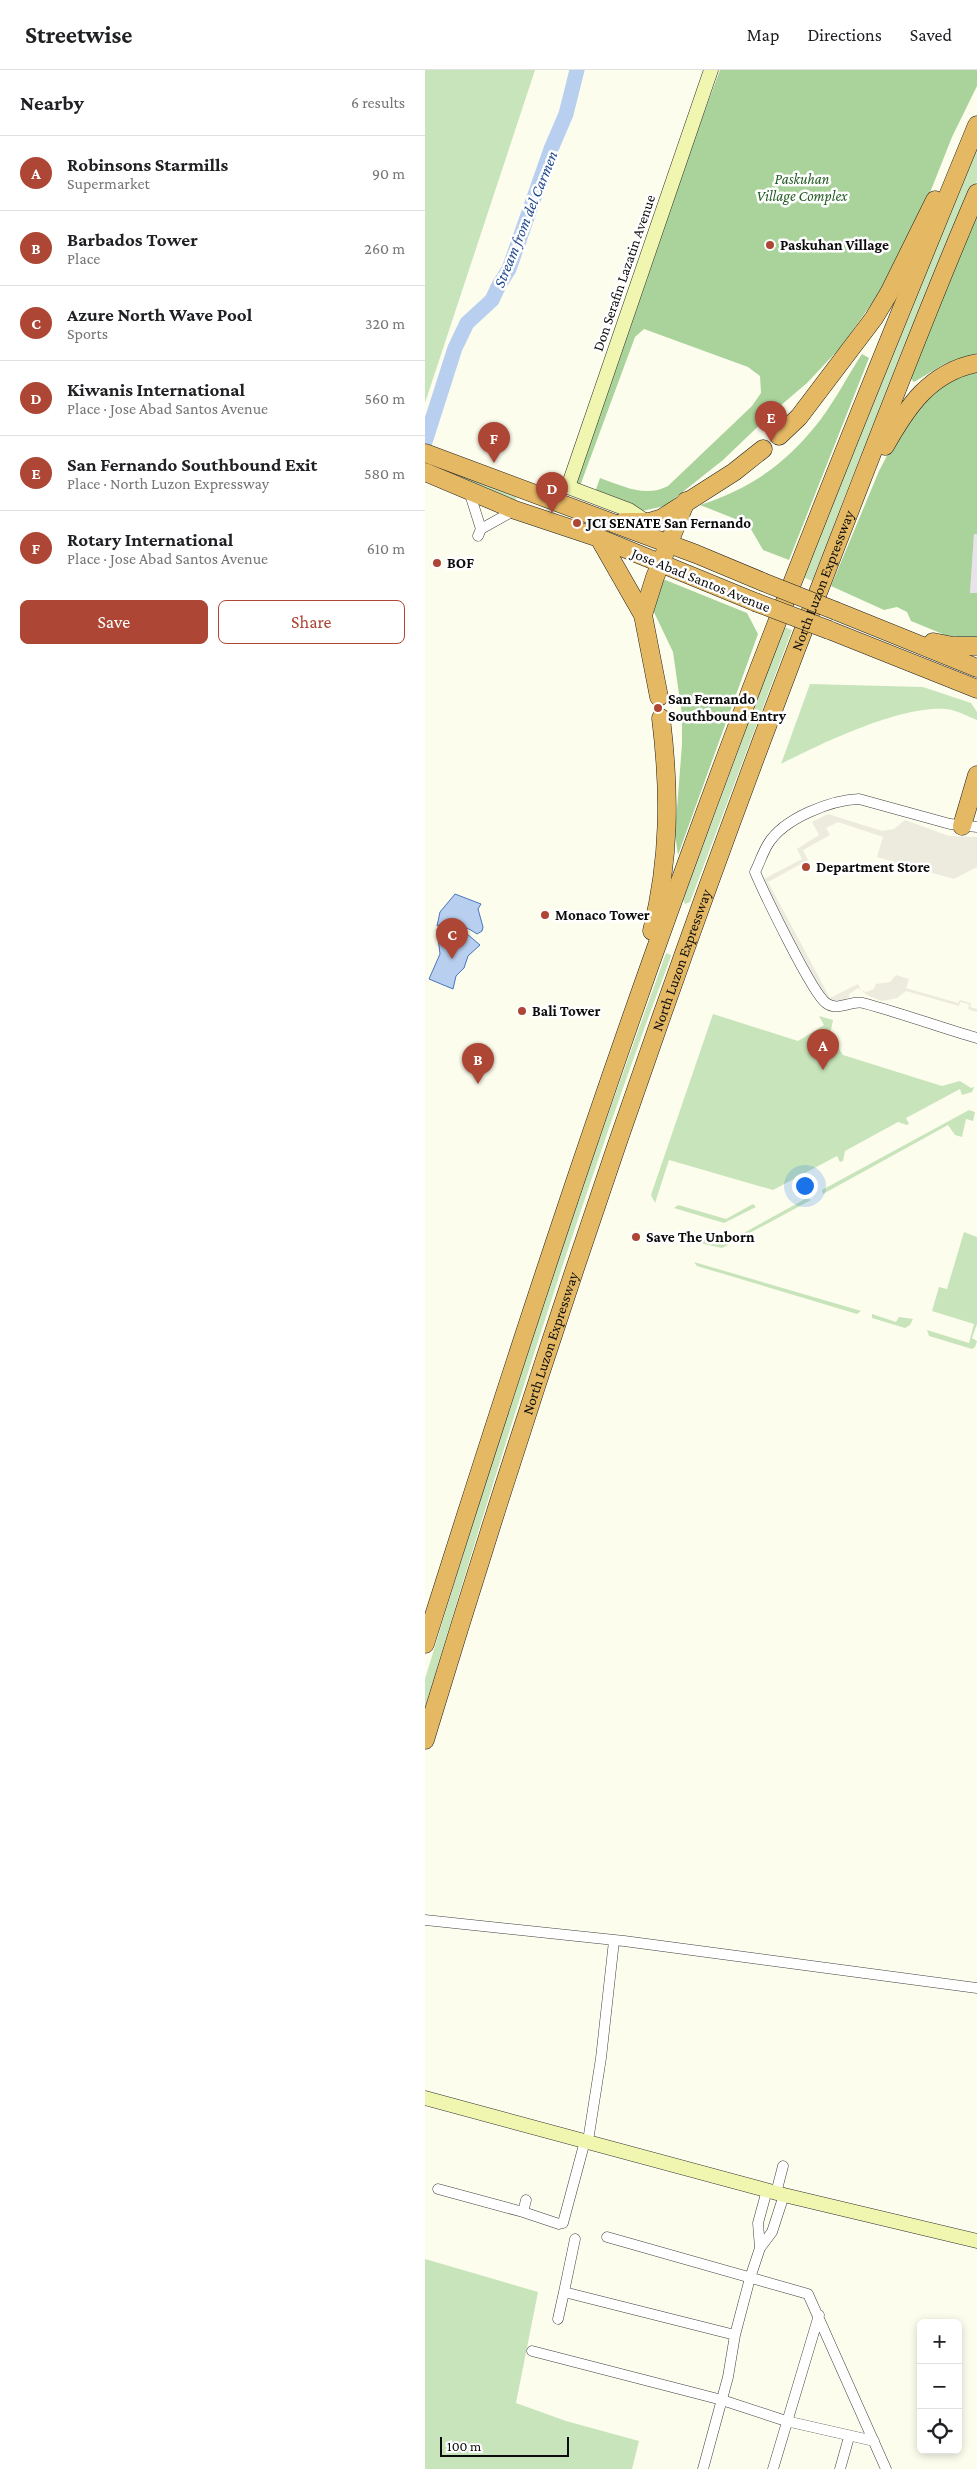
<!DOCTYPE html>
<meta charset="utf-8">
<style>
body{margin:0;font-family:"Crimson Pro",serif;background:#f6f6f6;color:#202124}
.controls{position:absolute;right:15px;bottom:15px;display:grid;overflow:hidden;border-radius:8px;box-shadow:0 2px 8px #0003}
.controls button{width:45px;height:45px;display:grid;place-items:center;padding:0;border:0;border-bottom:1px solid #e0e0e0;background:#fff;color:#202124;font:25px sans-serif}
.scale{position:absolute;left:15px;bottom:12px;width:129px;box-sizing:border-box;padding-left:5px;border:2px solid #0c0c0c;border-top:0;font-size:14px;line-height:18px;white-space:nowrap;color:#0c0c0c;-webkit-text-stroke:4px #fff;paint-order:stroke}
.you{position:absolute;left:379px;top:1115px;width:18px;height:18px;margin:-12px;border:4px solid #fff;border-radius:50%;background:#1a73e8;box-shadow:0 0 0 8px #1a73e833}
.badge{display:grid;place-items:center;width:32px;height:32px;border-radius:50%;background:#ad4634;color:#fff;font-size:16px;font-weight:700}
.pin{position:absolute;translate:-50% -41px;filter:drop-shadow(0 1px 2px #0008)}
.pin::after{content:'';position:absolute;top:26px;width:18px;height:15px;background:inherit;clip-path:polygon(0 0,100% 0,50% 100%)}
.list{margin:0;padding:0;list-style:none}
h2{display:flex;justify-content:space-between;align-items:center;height:65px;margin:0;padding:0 20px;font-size:21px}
h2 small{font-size:16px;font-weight:400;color:#757577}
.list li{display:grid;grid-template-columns:32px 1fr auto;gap:15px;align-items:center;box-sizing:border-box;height:75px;padding:0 20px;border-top:1px solid #e0e0e0}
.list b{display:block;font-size:19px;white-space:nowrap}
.list p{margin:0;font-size:16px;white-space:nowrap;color:#757577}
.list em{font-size:16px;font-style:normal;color:#757577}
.actions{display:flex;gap:10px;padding:15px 20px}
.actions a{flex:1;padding:11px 0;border:1px solid #ad4634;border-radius:8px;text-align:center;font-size:18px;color:#ad4634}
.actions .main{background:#ad4634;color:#fff}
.icon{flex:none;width:28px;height:28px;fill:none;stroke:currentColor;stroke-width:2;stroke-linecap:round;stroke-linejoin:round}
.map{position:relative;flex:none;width:552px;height:2399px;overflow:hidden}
header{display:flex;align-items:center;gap:30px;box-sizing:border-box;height:70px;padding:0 25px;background:#fff;border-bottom:1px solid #e0e0e0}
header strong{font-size:24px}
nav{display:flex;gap:28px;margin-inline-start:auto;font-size:18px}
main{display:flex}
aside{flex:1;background:#fff}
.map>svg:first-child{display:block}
</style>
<header>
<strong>Streetwise</strong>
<nav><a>Map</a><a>Directions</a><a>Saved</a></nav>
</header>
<main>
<aside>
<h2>Nearby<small>6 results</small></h2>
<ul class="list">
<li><span class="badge">A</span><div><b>Robinsons Starmills</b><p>Supermarket</p></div><em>90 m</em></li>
<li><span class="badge">B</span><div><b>Barbados Tower</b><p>Place</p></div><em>260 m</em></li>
<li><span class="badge">C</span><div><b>Azure North Wave Pool</b><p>Sports</p></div><em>320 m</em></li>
<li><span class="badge">D</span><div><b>Kiwanis International</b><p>Place · Jose Abad Santos Avenue</p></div><em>560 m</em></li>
<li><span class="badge">E</span><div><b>San Fernando Southbound Exit</b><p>Place · North Luzon Expressway</p></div><em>580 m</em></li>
<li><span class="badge">F</span><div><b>Rotary International</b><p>Place · Jose Abad Santos Avenue</p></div><em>610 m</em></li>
</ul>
<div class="actions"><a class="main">Save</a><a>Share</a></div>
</aside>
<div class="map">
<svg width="552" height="2399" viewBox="0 0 552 2399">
<rect width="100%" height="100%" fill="#fdfdee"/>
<path fill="#eae2ea" d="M549 464H552V523H545Z"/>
<path fill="#c8e4bb" d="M0 0H110L0 333Z
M552 66V111L506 223 478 278 387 511 378 507Z
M12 396 92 427 90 430 10 400Z
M359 557 367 560 265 832 260 834 258 830Z
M385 614 498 617 546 633 552 642V650C544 647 535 642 527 640 484 631 395 674 356 694Z
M241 883 246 885 245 889C153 1134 75 1387 0 1638V1609L44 1465 149 1140Z
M288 944 373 971 399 955 394 946 408 950 405 965 418 985 517 1016 535 1011 546 1018 549 1017 547 1022 537 1025 535 1019 481 1048 484 1054 482 1055 473 1052 420 1081 418 1091 415 1092 412 1086 348 1120 244 1090 230 1133 226 1125Z
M544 1040 550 1042 548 1051 541 1049 537 1067 530 1065 523 1055 398 1124 397 1120Z
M382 1128 386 1130 297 1178 275 1173 282 1167 298 1172 304 1171Z
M328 1134 331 1137 299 1153 249 1138 253 1135 301 1149Z
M539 1162 552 1167V1254L547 1268 552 1271 550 1277 547 1279 504 1266 502 1260 544 1273 549 1254 507 1241 514 1217 522 1219Z
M269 1192 433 1240 436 1241 432 1244 272 1196Z
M447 1244 471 1252 474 1247 488 1249 485 1255 480 1258 447 1248Z
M0 2189 113 2222 91 2333 141 2351 214 2371 207 2399H0Z"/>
<path fill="#aad39c" d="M295 0H552V16L527 67 493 153 458 218 414 279 382 313 348 342 298 390 240 436 217 441 170 422 175 408C198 416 220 428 243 416L327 336 336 323 335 306 323 297 219 259 210 267 155 416 149 413 242 143Z
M552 140V283L521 293 489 312 485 308Z
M437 284 444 288 364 490 338 480 323 454 275 435C327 418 362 393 396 349 411 329 423 305 437 284Z
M544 303H552V464H549L545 523H552V570L520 565 486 551 482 542 472 537 459 540 406 516 454 401 475 361 509 319Z
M238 509 322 543 333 564 253 785 250 765 257 674V645L248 582 226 536Z"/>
<path fill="#ecebde" d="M403 744 457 761 469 759 480 750 524 766 552 767V797L529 809 452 787 458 767 413 752 401 758 405 765 378 780 383 790 343 812 405 928 433 914 436 920 441 922 449 919 451 914 465 912 471 905 484 909 481 918 533 933 535 930 546 933 545 937 552 939V942L543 939 544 934 535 932 534 936 481 921 472 928 457 931 444 926 433 918 424 924V927L415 932 401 930 339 814V809L377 789 372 779 394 765 387 752Z"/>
<path fill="#b8cfef" stroke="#4777be" d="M30 824 56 834 53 839 58 857 57 861 52 864C42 857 25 849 12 856L15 842Z
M23 858 41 863 55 875 43 886 39 898 31 906 28 919 4 909 15 884 12 859Z"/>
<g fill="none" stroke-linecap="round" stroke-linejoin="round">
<path stroke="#b8cfef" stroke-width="15" d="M0 372 30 278 42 253 67 230 74 215 84 199 126 79 141 44 152 0"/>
<defs>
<path id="street" d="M44 421 56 459
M53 466 56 459 90 440
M552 757 525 754 434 729C406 730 359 748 343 774 338 782 335 792 330 802 339 823 387 923 401 933 413 942 426 930 438 933 476 943 514 957 552 968
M0 1850 199 1871 552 1918
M163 2071 176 1988 189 1871
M13 2119 98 2142
M351 2123 358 2096
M101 2130 98 2142 134 2154 138 2153 160 2071
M182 2167 383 2224 461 2399
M335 2178 333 2153 342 2120
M139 2222 150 2169
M133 2249 139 2222 310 2265
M107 2281 297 2330 361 2351 449 2371
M278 2399 303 2307 310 2265 325 2208 335 2178 347 2162 359 2125
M348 2399 394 2245
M415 2399 424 2367"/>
<path id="secondary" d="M225 454 204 440 143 417 286 0
M0 2028 359 2125 552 2171"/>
<g id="highway">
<path d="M354 366 374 347 449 248 464 223 510 130"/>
<path d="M460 376C482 337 505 302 552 293"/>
<path d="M0 383 271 484 338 512"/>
<path d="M0 402 90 440 174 468 330 532"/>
<path d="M198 452H224L237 448 309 402 338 379"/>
<path d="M174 468 218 545 234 627"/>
<path d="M411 541 552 598"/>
<path d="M218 545 230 507 261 431"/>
<path d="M404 560 552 619"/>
<path d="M508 572 528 576H552"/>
<path d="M537 756 552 705"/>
<path d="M227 861C245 788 245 722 236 648"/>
<path d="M0 1574C84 1308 170 1043 266 781 355 536 453 296 552 55"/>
<path id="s1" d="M0 1670C122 1267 258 868 411 476 457 358 502 239 552 123"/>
</g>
</defs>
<use href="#street" stroke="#3f3f3f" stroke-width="11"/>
<use href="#secondary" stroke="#2e2e2e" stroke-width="15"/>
<use href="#highway" stroke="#1d1d1d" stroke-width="19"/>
<use href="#street" stroke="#fff" stroke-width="10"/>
<use href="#secondary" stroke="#f0f6b0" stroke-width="14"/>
<use href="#highway" stroke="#e5b964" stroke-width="18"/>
<defs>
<path id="highway-bridge" d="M338 512 411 541
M330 532 404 560"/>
</defs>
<use href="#highway-bridge" stroke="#1d1d1d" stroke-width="19" stroke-linecap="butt"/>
<use href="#highway-bridge" stroke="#e5b964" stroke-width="18"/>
</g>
<g fill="#ad4634" stroke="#fff" stroke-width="2">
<circle cx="345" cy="175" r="5"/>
<circle cx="152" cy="453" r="5"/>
<circle cx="12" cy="493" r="5"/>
<circle cx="233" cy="638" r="5"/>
<circle cx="381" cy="797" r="5"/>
<circle cx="120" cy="845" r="5"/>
<circle cx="97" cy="941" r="5"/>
<circle cx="211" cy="1167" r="5"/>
</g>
<g text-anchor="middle" stroke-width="5" stroke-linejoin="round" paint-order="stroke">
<g font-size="15" font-style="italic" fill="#245d24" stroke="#fff">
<text x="377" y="114">Paskuhan<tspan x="377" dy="17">Village Complex</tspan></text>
</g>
<g font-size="15" font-weight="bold" fill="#0c0c0c" stroke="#fff" text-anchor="start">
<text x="355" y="180">Paskuhan Village</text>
<text x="162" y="458">JCI SENATE San Fernando</text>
<text x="22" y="498">BOF</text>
<text x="243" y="634">San Fernando<tspan x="243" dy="17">Southbound Entry</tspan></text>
<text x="391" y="802">Department Store</text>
<text x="130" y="850">Monaco Tower</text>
<text x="107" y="946">Bali Tower</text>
<text x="221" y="1172">Save The Unborn</text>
</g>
<g font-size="15" fill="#0c0c0c" stroke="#fff">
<text transform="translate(199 203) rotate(-71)" y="5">Don Serafin Lazatin Avenue</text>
<text transform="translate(276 510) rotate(22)" y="5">Jose Abad Santos Avenue</text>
<text dy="5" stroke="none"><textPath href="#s1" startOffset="1226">North Luzon Expressway</textPath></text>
<text dy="5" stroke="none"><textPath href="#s1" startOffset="821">North Luzon Expressway</textPath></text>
<text dy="5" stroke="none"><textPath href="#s1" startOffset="416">North Luzon Expressway</textPath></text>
</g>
<g font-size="16" font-style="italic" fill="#234b90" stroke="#fff">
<text transform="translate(100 149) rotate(-68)" y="6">Stream from del Carmen</text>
</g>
</g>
</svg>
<div class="controls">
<button>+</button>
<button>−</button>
<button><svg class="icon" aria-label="locate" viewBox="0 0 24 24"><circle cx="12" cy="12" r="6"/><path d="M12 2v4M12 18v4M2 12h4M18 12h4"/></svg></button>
</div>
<div class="scale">100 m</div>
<div class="you"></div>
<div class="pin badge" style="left:398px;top:1000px">A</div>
<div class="pin badge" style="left:53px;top:1014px">B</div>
<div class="pin badge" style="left:27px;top:889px">C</div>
<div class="pin badge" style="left:127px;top:443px">D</div>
<div class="pin badge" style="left:346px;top:372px">E</div>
<div class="pin badge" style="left:69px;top:393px">F</div>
</div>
</main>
